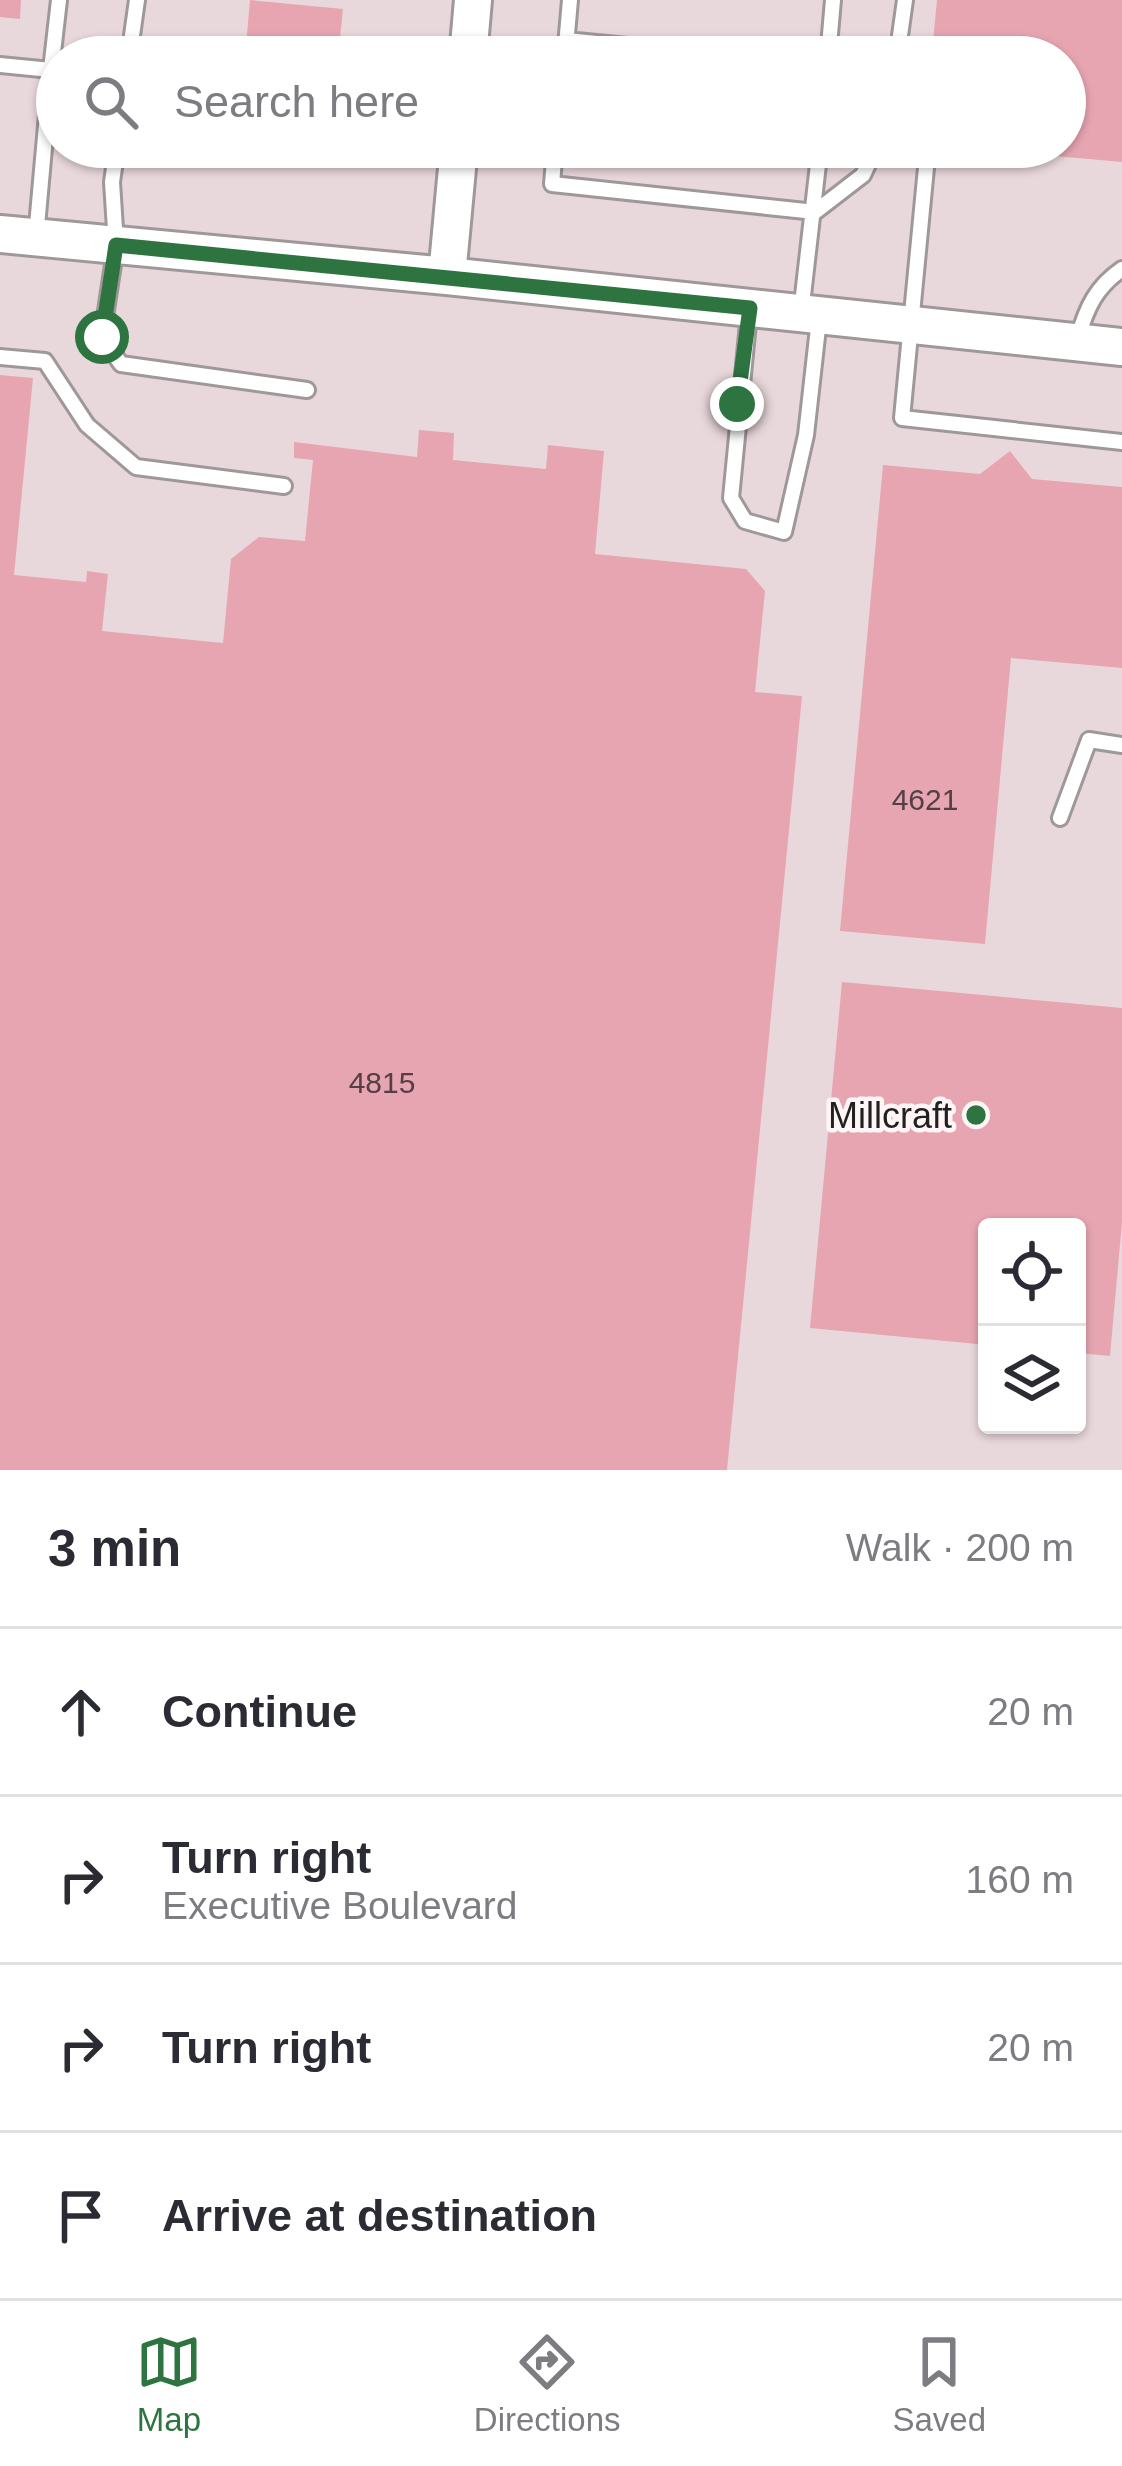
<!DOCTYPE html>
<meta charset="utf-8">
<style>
body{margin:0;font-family:Helvetica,sans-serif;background:#f2f2f3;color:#2b2b33}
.controls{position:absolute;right:36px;bottom:36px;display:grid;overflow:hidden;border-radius:12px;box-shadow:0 3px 9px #0004}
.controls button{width:108px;height:108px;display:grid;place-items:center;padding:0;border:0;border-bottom:3px solid #e1e1e2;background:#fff;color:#2b2b33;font:60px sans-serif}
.stop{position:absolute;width:36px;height:36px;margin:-27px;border:9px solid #2d7440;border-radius:50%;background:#fff}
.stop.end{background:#2d7440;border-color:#fff;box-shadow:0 3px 12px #0008}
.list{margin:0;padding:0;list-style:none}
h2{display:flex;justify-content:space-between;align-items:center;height:156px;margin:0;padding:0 48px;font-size:51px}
h2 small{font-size:39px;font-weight:400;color:#7c7c81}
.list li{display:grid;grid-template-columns:78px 1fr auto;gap:36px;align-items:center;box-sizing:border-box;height:168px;padding:0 48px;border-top:3px solid #e1e1e2}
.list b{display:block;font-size:45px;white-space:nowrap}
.list p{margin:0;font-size:39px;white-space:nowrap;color:#7c7c81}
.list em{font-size:39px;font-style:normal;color:#7c7c81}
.icon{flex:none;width:66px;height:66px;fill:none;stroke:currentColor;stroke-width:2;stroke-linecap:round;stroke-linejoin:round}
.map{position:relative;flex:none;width:1122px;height:1470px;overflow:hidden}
.search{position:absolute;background:#fff;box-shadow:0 3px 9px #0004;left:36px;right:36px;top:36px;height:132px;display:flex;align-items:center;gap:30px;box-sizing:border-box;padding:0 42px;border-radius:66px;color:#7c7c81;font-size:45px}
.sheet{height:828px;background:#fff}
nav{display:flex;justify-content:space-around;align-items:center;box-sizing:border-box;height:168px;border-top:3px solid #e1e1e2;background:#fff;font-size:33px;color:#7c7c81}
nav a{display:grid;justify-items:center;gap:6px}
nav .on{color:#2d7440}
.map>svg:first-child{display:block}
</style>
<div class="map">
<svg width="1122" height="1470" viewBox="0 0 1122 1470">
<rect width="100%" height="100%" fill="#efe7e9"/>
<path fill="#e9d8db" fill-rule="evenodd" d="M0 0H1122V1470H0ZM57 57H1065V147H57ZM987 1227H1077V1425H987Z"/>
<path fill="#e7a5b2" d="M0 0H21L20 19 0 17Z
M250 0 343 9 338 57H245Z
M937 0H1122V162L1055 156V147H1065V57L932 52Z
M0 375 33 378 14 575 86 582 87 571 108 574 102 631 223 643 231 559 259 537 305 541 313 460 294 458V442L417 457 419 430 454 433 453 460 546 469 548 445 604 451 595 554 746 569 765 591 755 692 802 696 727 1470H0Z
M1010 451 1032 479 1122 487V668L1011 658 985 944 840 931 883 465 980 474Z
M842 982 1122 1008V1222L1110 1356 1077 1353V1227H987V1345L810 1328Z"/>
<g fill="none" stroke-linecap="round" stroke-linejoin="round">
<defs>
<path id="lane" d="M566 40 740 57
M129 57 137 0
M565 57 570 0
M828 57 833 0
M897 57 905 0
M0 65 51 70 36 237
M51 70 59 0
M117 147 112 182 116 245 102 337 121 364 307 390
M555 147 552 184 815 212 863 175 876 147
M928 147 902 418 1122 442
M749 313 731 498 745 521 784 532 806 435 819 319
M801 313 820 147
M1078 337C1087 307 1096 287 1122 269
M0 357 45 361 87 425 136 467 284 486
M1060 818 1089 740 1122 745"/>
<path id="secondary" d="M468 57 473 0
M0 234 447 276 1122 347
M447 276 459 147"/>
</defs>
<use href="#lane" stroke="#9f9899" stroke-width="20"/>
<use href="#secondary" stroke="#9f9899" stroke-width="42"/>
<use href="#lane" stroke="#fff" stroke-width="14"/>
<use href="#secondary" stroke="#fff" stroke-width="36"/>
</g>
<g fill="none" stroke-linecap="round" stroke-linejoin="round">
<path stroke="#2d7440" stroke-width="15" d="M102 337 116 245 750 308 737 404"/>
</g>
<circle fill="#2d7440" stroke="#fdf5f6" stroke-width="4.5" cx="976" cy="1115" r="12"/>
<g text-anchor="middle" stroke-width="9" stroke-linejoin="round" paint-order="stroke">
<g font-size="30" fill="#534044">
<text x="925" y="810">4621</text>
<text x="382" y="1093">4815</text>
</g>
<g font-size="36" fill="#221f20" stroke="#fdf5f6" text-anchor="end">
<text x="952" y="1128">Millcraft</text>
</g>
</g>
</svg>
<div class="controls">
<button><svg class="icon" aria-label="locate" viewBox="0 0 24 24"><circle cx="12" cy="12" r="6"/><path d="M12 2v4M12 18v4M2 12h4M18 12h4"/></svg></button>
<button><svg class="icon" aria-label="layers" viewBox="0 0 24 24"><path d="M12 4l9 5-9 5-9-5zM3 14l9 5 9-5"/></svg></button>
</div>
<div class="stop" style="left:102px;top:337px"></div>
<div class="stop end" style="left:737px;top:404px"></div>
<div class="search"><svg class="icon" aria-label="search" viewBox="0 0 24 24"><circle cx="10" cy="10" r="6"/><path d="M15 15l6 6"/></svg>Search here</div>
</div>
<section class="sheet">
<h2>3 min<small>Walk · 200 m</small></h2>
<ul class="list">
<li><svg class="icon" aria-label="ahead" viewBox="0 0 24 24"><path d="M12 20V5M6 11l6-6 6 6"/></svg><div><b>Continue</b></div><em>20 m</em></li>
<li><svg class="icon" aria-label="right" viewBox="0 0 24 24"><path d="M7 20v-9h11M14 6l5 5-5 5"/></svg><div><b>Turn right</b><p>Executive Boulevard</p></div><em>160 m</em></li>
<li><svg class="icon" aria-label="right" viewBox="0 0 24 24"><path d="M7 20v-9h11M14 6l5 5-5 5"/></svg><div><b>Turn right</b></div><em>20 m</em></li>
<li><svg class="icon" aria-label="arrive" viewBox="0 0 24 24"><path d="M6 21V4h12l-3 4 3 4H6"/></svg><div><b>Arrive at destination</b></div></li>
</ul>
</section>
<nav>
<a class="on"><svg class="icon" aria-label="map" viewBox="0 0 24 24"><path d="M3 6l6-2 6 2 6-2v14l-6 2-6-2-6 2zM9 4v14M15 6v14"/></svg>Map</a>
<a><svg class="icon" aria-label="directions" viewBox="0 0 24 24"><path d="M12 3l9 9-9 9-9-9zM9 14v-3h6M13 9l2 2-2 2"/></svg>Directions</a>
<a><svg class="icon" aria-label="saved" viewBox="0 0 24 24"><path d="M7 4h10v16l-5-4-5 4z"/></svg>Saved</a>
</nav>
